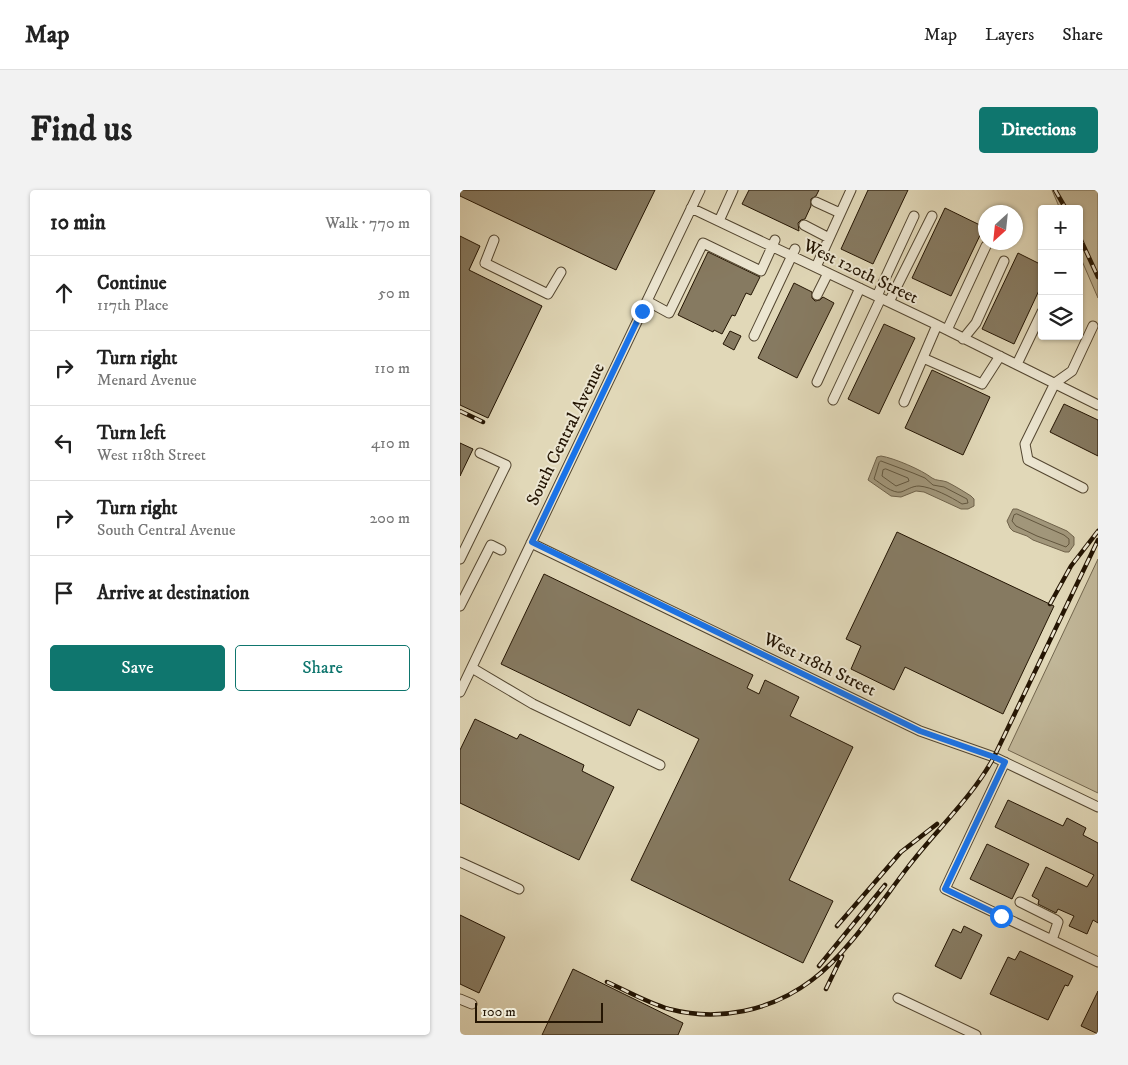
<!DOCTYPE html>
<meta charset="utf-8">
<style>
body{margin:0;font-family:"IM FELL DW Pica",serif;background:#f2f2f2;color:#222}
.controls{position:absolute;right:15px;top:15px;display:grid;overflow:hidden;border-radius:5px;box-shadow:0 1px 4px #0004}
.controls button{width:45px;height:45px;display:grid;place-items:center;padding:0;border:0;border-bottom:1px solid #e0e0e0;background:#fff;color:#222;font:25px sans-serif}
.compass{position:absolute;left:518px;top:15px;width:45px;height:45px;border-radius:50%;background:#fff;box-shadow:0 1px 4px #0004;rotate:207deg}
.scale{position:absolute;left:15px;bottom:12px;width:128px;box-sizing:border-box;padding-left:5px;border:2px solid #241503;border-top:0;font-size:14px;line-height:18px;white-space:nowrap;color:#241503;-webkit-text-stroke:4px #ece6d1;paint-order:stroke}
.stop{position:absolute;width:15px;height:15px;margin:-11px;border:4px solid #1a73e8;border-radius:50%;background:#fff}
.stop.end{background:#1a73e8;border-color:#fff;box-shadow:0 1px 5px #0008}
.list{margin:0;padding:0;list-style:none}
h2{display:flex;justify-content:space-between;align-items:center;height:65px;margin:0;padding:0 20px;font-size:21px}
h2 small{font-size:16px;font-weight:400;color:#767676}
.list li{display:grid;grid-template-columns:32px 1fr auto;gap:15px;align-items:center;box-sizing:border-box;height:75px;padding:0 20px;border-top:1px solid #e0e0e0}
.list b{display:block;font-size:19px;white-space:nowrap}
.list p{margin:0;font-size:16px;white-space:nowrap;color:#767676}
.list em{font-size:16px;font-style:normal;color:#767676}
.actions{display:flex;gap:10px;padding:15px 20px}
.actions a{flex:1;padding:11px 0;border:1px solid #0f766e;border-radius:5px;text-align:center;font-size:18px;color:#0f766e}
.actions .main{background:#0f766e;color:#fff}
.icon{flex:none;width:28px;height:28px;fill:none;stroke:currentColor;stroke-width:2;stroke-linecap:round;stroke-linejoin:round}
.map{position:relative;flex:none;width:638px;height:845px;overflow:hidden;border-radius:5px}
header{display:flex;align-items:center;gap:30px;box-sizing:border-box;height:70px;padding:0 25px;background:#fff;border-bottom:1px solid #e0e0e0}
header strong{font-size:24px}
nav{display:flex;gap:28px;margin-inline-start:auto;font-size:18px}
.intro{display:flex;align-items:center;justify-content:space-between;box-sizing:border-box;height:120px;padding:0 30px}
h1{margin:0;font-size:35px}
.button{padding:12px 22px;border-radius:5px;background:#0f766e;color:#fff;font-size:18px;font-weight:700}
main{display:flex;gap:30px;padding:0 30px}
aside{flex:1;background:#fff;border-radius:5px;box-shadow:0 1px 4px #0004}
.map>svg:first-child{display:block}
</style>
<header>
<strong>Map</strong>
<nav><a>Map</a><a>Layers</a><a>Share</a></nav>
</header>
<div class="intro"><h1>Find us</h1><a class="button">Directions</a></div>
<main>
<aside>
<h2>10 min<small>Walk · 770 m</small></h2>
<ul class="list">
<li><svg class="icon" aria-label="ahead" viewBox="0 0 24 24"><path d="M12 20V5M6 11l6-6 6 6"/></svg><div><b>Continue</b><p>117th Place</p></div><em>50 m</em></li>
<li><svg class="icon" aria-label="right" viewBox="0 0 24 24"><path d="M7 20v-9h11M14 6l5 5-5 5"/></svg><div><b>Turn right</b><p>Menard Avenue</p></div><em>110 m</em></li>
<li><svg class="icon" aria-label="left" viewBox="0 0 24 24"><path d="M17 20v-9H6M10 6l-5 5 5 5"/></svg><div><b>Turn left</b><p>West 118th Street</p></div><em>410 m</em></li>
<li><svg class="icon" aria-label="right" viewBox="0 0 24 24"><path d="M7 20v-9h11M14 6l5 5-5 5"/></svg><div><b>Turn right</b><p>South Central Avenue</p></div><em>200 m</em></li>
<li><svg class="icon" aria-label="arrive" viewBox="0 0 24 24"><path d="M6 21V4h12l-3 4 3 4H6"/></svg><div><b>Arrive at destination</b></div></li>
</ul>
<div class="actions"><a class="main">Save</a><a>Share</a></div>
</aside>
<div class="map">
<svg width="638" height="845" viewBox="0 0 638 845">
<rect width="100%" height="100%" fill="#e1d8b8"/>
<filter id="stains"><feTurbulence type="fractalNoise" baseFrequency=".004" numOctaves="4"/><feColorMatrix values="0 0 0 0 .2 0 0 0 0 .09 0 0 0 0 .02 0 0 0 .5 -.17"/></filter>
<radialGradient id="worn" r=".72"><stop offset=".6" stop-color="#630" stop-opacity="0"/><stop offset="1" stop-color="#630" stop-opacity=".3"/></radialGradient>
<path fill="#c1b799" stroke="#72664e" d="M592 0H638V108L619 64V19H600Z
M638 369V603L548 560Z"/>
<path fill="#a1967a" stroke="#6f624a" d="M421 266C434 268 462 280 472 288 476 291 482 290 487 292 495 296 503 301 511 306L514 309V316L508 319H501L464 302 456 301 441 307 431 306 408 290 417 267Z
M553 319H557L607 341 614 347V355L609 362H605L573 350 567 346 553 341 550 338 547 331Z"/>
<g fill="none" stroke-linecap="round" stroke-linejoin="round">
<path stroke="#62563e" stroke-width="1" d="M421 271 453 283 465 288 473 295 484 297 507 309 508 313 502 314C491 307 472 297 459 296 452 296 447 300 441 302 433 304 420 293 414 289L419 273Z
M426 279 448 288 449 291 436 296 422 286 423 280Z
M557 324 604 345 609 349V354L606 357 577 346 556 336 552 331 554 325Z"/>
</g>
<path fill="#867a61" stroke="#241503" d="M0 0H195L156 80 0 6Z
M289 0H359L356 6 351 9V16L345 29 341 30 338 33 339 41 282 14Z
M408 0H448L413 74 381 59Z
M485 18 524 37 491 106 452 88Z
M0 46 20 56 9 80 82 116 28 228 0 215Z
M248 62 300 87 291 105 286 103 275 126 272 125 262 144 254 140 253 142 218 125Z
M558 63 582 75V94L554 154 522 139Z
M334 93 352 102V108L355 111 360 110 363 107 374 113 337 188 298 168Z
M424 134 455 148 419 224 388 209Z
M270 141 281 146 274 160 263 154Z
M472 180 530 207 503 265 445 238Z
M604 214 638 230V266L590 242Z
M0 253 13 259 0 286Z
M437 342 594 416 543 524 445 477 434 500 391 479 401 456 386 449Z
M84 384 293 485 287 498 299 504 305 490 339 507 330 526 393 557 329 690 373 711 343 773 171 690 239 549 178 519 170 536 41 474Z
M15 529 57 549 60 544 124 575 122 581 154 597 119 670 0 613V560Z
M548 610 603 636 607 628 626 638 623 645 638 653V733L633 730 627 744 609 736 614 726 598 719 596 723 578 714 579 710 572 706 586 677 627 697 634 685 535 637Z
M527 654 569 674 552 709 510 689Z
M0 725 45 747 19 803 0 794Z
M504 736 522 745 501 789 475 776 493 739 501 743Z
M560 761 613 786 608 796 605 795 588 830 530 804 548 767 555 770Z
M113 779 223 833 218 845H82Z
M638 801V844L621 836Z"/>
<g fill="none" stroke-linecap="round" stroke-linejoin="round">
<defs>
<path id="minor" d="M356 12 380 23
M231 18 471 132 638 215
M259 31 273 0
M344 35 369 48
M34 50 25 73 88 104 101 82
M356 77 391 0
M357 105 368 83
M417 106 454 26
M187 111 209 123 243 53 301 81 315 50
M429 112 472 26
M487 140 526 56
M294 146 335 59
M503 149 516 133 544 71
M463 168 522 194 540 166
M557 174 582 122
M357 192 400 98
M373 210 421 108
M444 212 477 135
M623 298 568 270 565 254 595 193 612 181 633 136
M71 353 460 541 534 567 638 617
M0 369 46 275 20 263
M0 416 31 355 41 360
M12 478 73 514 200 575
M0 502 240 0
M545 572 485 699 638 772
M0 672 59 699
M560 712 596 730 598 732 592 750
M438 808 516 845
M0 809 12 814"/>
</defs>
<use href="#minor" stroke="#534630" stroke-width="11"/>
<use href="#minor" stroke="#ece6d1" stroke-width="9"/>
<defs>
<path id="rail" d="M595 0 606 19
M619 46 638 87
M0 221 23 232
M590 414 611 376 638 341
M377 736 441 662 477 634
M359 776 425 695
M147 792C167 801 188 813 209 819 259 832 311 821 352 790 387 764 421 712 448 677 476 640 512 608 534 567L638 350
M366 799 382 766"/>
</defs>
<use href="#rail" stroke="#241503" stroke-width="4.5"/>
<use href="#rail" stroke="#ece6d1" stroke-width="2.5" stroke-dasharray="8" stroke-linecap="butt"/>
</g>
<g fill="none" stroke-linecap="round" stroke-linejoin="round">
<path stroke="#1a73e8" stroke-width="6" d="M182 121 72 352 460 541 534 567 545 572 485 699 541 726"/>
</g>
<g text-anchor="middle" stroke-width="4" stroke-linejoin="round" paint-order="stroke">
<g font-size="18" fill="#241503" stroke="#ece6d1">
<text transform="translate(401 81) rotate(26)" y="6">West 120th Street</text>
<text transform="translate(105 244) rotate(-64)" y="6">South Central Avenue</text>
<text transform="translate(360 474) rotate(26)" y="6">West 118th Street</text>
</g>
</g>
<rect width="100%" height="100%" filter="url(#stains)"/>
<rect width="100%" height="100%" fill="url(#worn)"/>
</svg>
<div class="controls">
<button>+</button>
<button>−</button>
<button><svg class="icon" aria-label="layers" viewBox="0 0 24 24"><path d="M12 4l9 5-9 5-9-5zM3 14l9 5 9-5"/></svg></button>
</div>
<svg class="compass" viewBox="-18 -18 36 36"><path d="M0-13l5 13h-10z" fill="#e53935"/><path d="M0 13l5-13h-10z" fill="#767676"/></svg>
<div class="scale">100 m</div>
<div class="stop" style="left:541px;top:726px"></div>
<div class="stop end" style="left:182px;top:121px"></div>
</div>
</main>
